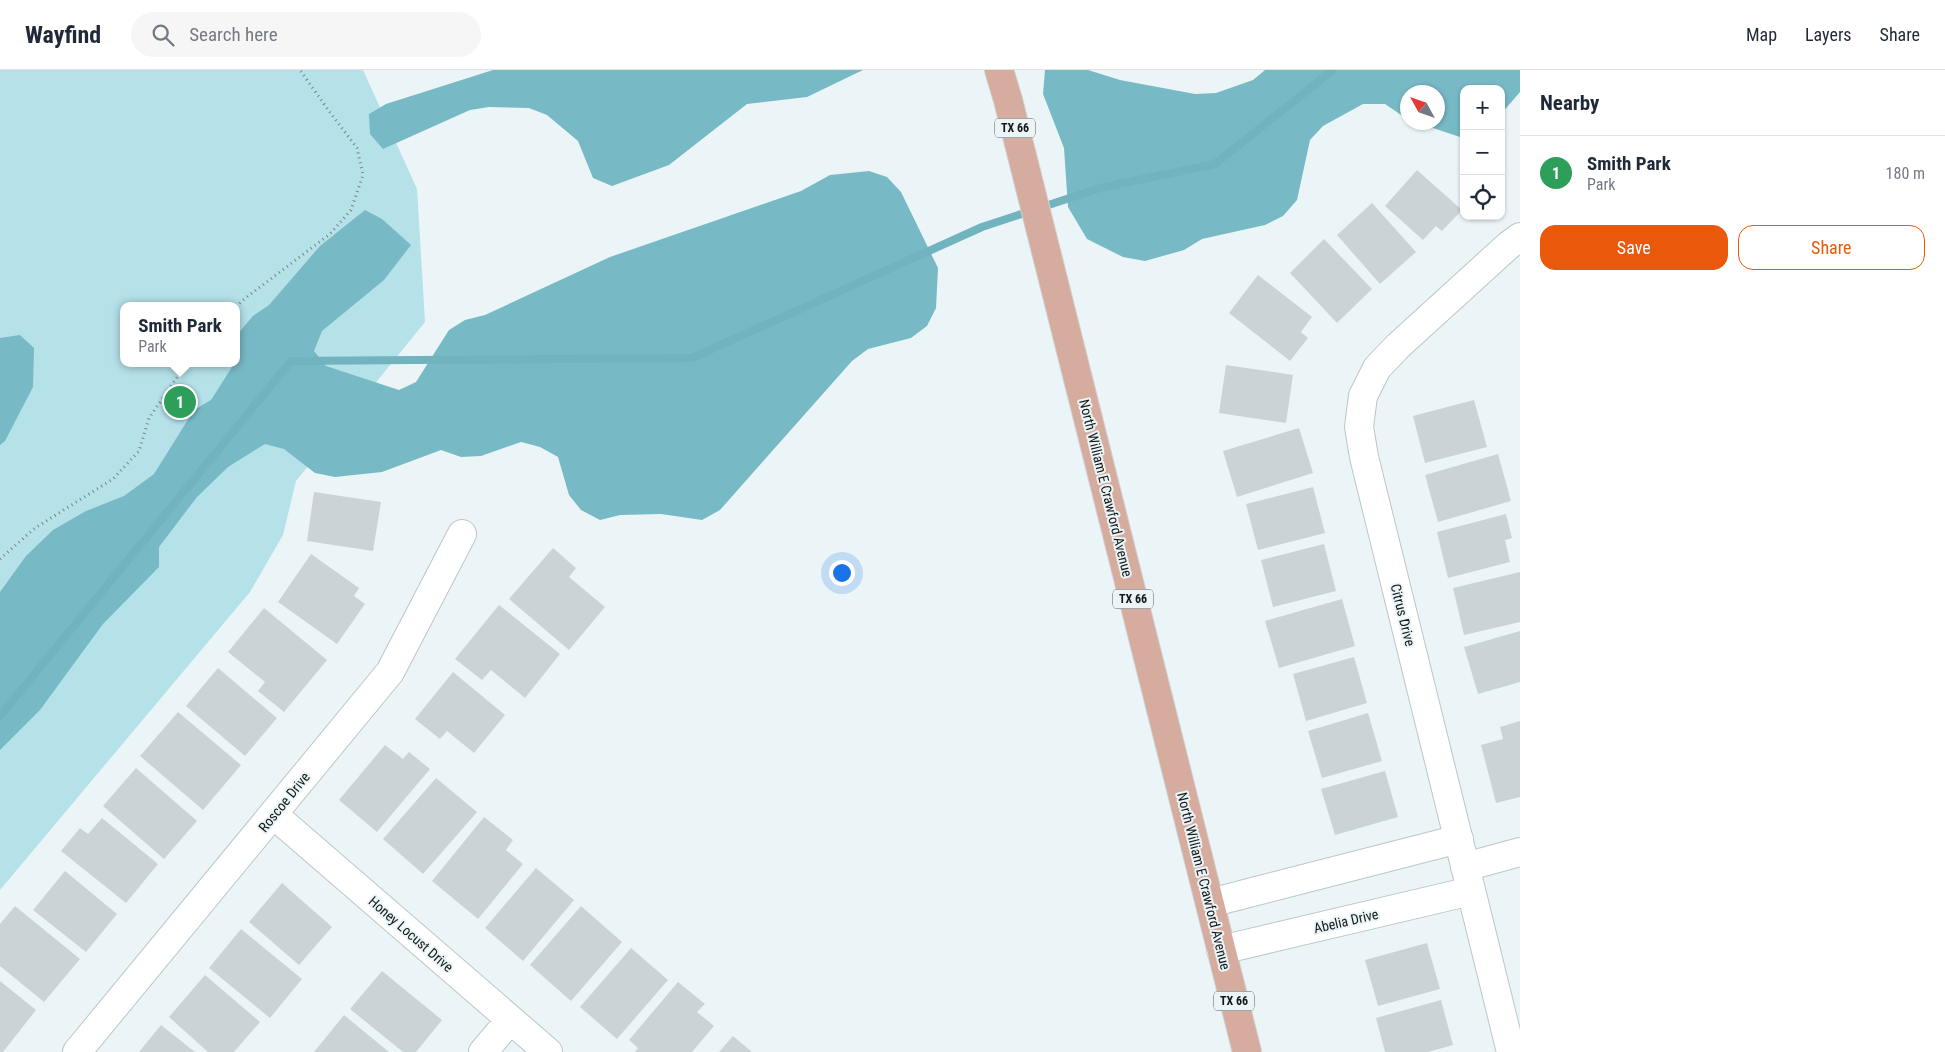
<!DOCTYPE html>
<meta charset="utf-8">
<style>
body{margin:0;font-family:"Roboto Condensed",sans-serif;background:#f6f6f7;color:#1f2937}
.controls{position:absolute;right:15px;top:15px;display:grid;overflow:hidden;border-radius:10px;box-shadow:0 1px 4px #0004}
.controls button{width:45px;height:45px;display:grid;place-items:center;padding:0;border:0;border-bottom:1px solid #e0e1e3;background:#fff;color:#1f2937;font:25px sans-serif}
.compass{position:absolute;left:1400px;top:15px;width:45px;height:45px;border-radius:50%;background:#fff;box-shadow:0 1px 4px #0004;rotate:310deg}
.you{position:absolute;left:841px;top:502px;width:18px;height:18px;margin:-12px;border:4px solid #fff;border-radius:50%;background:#1a73e8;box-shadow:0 0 0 8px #1a73e833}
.badge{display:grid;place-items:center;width:32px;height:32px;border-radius:50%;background:#ea580c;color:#fff;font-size:16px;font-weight:700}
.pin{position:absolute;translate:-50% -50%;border:2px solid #fff;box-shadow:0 1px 5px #0006}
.popup{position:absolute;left:120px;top:232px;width:120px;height:65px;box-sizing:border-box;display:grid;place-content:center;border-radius:10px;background:#fff;filter:drop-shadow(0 1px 4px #0005);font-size:16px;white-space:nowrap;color:#747a83}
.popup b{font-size:19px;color:#1f2937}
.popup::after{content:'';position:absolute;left:50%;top:100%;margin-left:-10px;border:10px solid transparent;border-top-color:#fff}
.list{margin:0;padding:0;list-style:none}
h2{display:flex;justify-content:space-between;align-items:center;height:65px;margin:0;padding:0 20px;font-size:21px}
h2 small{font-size:16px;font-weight:400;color:#747a83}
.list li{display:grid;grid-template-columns:32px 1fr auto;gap:15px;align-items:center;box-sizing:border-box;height:75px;padding:0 20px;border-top:1px solid #e0e1e3}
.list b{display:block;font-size:19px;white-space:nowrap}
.list p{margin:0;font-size:16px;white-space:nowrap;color:#747a83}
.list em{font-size:16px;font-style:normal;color:#747a83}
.actions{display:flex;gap:10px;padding:15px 20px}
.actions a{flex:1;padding:11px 0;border:1px solid #ea580c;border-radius:15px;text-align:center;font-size:18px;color:#ea580c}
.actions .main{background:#ea580c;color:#fff}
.icon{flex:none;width:28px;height:28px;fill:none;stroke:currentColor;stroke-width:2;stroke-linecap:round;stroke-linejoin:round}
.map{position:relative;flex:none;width:1520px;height:982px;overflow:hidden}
header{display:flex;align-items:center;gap:30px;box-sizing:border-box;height:70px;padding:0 25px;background:#fff;border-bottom:1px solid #e0e1e3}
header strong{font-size:24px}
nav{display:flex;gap:28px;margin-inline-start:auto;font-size:18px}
.search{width:350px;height:45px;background:#f6f6f7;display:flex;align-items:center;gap:12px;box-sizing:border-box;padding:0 18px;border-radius:28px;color:#747a83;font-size:19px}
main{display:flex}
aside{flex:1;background:#fff}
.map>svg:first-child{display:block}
</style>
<header>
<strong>Wayfind</strong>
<div class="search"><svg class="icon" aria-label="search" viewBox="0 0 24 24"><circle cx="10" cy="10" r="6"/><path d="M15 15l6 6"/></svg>Search here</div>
<nav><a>Map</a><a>Layers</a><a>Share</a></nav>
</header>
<main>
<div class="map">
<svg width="1520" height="982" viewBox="0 0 1520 982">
<rect width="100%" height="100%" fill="#ebf5f7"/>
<path fill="#b5e1e9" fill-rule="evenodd" d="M0 0H363L417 119 425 252 296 411 283 465 250 522 0 820ZM124 236H236V293H124Z"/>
<path fill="#77b9c5" d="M493 0H863L807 27 747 34 669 95 612 116 593 108 578 71 547 45 529 38 489 37 470 40 383 79 370 64 369 44 386 34Z
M1045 0H1088L1120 10 1195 24 1216 23 1253 10 1265 0H1520V22L1501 44V19H1464L1463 68 1418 53 1438 52V22H1408L1407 49 1385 34H1363L1323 56 1310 70 1297 130 1283 146 1265 155 1202 169 1184 180 1145 191 1123 187 1087 169 1068 137 1064 78 1043 24Z
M869 101 887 107 901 122 938 198 936 238 927 256 911 268 868 279 852 291 720 440 702 450 661 444 620 445 600 450 581 440 569 425 558 387 540 377 521 372 481 386 461 387 441 380 382 402 335 407 315 403 284 379 265 374 228 397 197 427 159 477V497L103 554 40 640 0 680V522L26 486 53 460 86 441 124 426 154 404 194 340 211 330 232 297V293H236V271L241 260 253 246 269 235 320 176 365 140 382 149 411 175 384 210 322 261 314 281 326 296 399 320 416 312 449 260 465 250 485 245 610 187 801 121 830 105Z
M20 265 34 278 33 317 5 371 0 375V268Z"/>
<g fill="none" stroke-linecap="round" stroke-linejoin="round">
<path stroke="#71b4c0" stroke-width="8" d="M0 646 291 291 692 288 982 157 1100 118 1215 94 1333 0"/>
</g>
<path fill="#cad4d6" d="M1417 100 1462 140 1442 161 1436 156 1423 170 1385 136Z
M1372 133 1416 182 1380 214 1337 165Z
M1324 169 1372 219 1337 253 1290 203Z
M1258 205 1312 247 1301 262 1308 268 1290 291 1229 243Z
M1226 295 1293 305 1286 353 1219 343Z
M1474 330 1487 377 1425 393 1413 346Z
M1299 358 1313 403 1237 427 1223 381Z
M1498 384 1511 431 1438 452 1425 405Z
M1313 417 1325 463 1258 480 1246 434Z
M314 422 381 432 373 481 307 471Z
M1506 444 1512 468 1505 470 1510 492 1448 508 1437 462Z
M1324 474 1336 521 1273 537 1261 490Z
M553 478 576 498 569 507 605 537 569 580 509 529Z
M311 484 359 518 354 526 365 534 337 574 278 532Z
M1520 502V552L1464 565 1453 518Z
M1342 529 1355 576 1279 598 1265 551Z
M499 535 560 584 525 628 491 600 482 610 455 589Z
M264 538 327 590 284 642 258 621 265 612 228 582Z
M1520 561V612L1478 624 1464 577Z
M1354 587 1367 633 1306 651 1293 604Z
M218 598 277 648 245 686 186 636Z
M453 602 505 645 474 683 447 661 440 669 415 649Z
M178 642 241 695 203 740 140 686Z
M1368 643 1382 691 1322 708 1308 661Z
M1520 651V727L1496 733 1481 675 1503 669 1500 657Z
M385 675 403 689 409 682 430 699 377 762 339 730Z
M136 698 197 751 164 789 103 736Z
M1385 701 1398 747 1335 765 1321 719Z
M436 708 477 742 423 804 383 769Z
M484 747 513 770 506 780 523 794 478 849 432 811Z
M102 748 158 794 126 833 61 781 80 758 88 764Z
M536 798 574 830 523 891 485 858Z
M65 801 117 844 86 882 33 840Z
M282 813 332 857 299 895 249 852Z
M15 836 80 889 44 932 0 896V854Z
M581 836 622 872 571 931 530 895Z
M241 859 302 909 270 948 209 898Z
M1427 873 1440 919 1378 936 1365 890Z
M631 878 668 910 617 969 580 937Z
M382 901 442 950 416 982H403L350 939Z
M205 905 260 952 234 982H208L169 947Z
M0 911 36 940 3 982H0Z
M678 912 705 934 697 942 714 956 692 982H635L638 978 629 970Z
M1441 930 1453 975 1428 982H1385L1376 948Z
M344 945 389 982H314Z
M161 955 195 982H139Z
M733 966 752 982H719Z"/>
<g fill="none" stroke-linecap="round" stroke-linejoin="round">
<defs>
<path id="minor" d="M274 745 548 982
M1465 797 1520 782
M1210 833 1459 769
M1221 880 1471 821
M77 982 390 602 462 464
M483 982 510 950
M1511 982 1364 387 1359 357 1363 326 1377 298 1398 276 1509 175 1520 167"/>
<path id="major" d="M999 0 1008 30 1247 982"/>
</defs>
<use href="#minor" stroke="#bcc6c8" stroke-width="30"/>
<use href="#major" stroke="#d0d1d1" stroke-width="30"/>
<path stroke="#7b8283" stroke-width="3" stroke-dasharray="1 4" stroke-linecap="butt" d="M236 237 243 230 330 164 351 140 363 105 357 78 329 41 300 0
M0 489 35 458 113 409 139 381 149 348 187 293"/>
<use href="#minor" stroke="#fff" stroke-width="28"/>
<use href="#major" stroke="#d6ac9f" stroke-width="28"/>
</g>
<g text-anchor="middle" stroke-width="4" stroke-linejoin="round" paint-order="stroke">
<g fill="#ebf5f7" stroke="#545a5b" stroke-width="1">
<rect x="995" y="48.5" width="40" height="19" rx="4"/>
<rect x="1113" y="519.5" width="40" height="19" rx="4"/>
<rect x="1214" y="921.5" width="40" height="19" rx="4"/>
</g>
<g font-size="12" font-weight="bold" fill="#141818">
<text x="1015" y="62">TX 66</text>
<text x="1133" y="533">TX 66</text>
<text x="1234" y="935">TX 66</text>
</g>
<g font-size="14" fill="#141818" stroke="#ebf5f7">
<text transform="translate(1106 418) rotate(76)" y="5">North William E Crawford Avenue</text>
<text transform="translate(1403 545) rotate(76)" y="5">Citrus Drive</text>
<text transform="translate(284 732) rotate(-51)" y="5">Roscoe Drive</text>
<text transform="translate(1204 811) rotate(76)" y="5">North William E Crawford Avenue</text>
<text transform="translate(1346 851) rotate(-13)" y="5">Abelia Drive</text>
<text transform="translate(411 864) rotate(41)" y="5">Honey Locust Drive</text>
</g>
</g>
</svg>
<div class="controls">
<button>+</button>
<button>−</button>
<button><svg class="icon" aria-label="locate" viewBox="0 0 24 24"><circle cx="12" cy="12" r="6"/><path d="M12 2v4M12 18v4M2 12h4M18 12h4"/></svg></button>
</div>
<svg class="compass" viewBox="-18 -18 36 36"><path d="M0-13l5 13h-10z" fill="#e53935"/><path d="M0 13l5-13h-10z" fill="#747a83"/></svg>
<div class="you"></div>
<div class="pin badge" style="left:180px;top:332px;background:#2e9e5b">1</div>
<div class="popup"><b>Smith Park</b>Park</div>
</div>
<aside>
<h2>Nearby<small></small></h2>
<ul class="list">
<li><span class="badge" style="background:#2e9e5b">1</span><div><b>Smith Park</b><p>Park</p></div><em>180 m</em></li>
</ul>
<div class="actions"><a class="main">Save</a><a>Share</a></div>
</aside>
</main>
